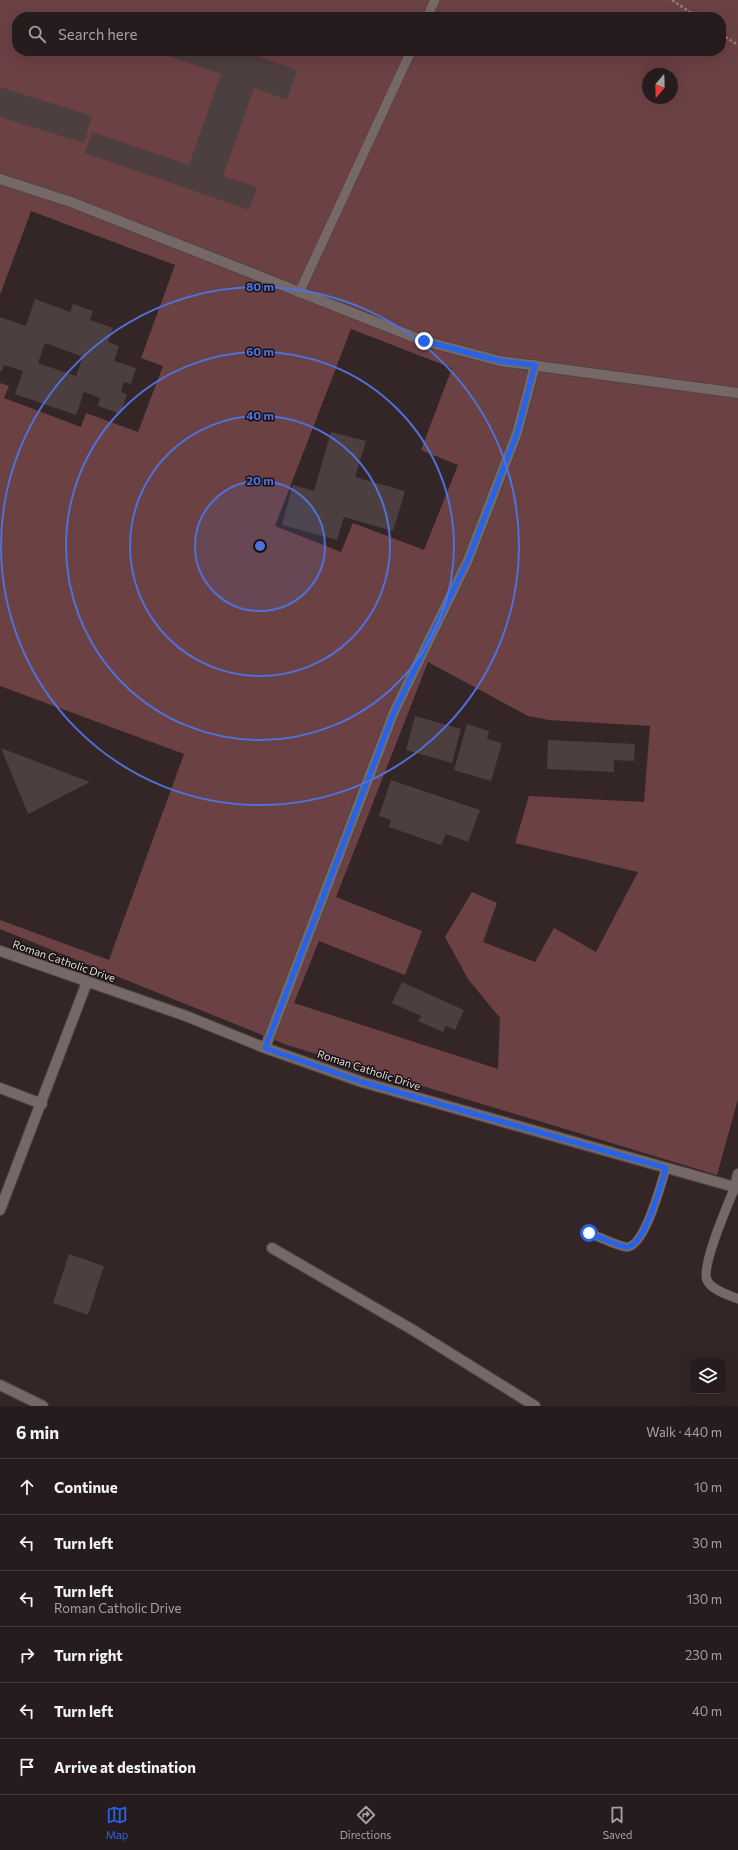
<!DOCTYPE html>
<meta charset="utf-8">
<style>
body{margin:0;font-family:Commissioner,sans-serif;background:#2f2526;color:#f1f3f6}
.controls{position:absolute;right:12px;bottom:12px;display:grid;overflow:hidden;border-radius:8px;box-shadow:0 4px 16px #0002}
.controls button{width:36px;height:36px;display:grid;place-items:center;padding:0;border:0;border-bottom:1px solid #433a3b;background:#271c1d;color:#f1f3f6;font:20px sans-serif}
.compass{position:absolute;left:642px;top:68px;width:36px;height:36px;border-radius:50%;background:#271c1d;box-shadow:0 4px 16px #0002;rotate:199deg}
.stop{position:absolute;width:12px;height:12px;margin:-9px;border:3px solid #2563eb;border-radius:50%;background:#fff}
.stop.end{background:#2563eb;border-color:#fff;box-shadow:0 1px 4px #0008}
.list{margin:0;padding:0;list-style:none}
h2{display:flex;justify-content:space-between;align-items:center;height:52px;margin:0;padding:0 16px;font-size:17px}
h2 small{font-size:13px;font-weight:400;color:#a4a1a4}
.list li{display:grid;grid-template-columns:26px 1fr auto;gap:12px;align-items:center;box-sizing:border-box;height:56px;padding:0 16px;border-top:1px solid #433a3b}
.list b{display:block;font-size:15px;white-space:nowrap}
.list p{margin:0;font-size:13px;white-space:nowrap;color:#a4a1a4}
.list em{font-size:13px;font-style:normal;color:#a4a1a4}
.icon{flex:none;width:22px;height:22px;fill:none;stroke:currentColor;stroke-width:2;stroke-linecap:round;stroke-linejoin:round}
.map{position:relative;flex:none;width:738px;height:1406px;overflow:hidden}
.search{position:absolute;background:#271c1d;box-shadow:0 4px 16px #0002;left:12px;right:12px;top:12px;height:44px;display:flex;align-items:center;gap:10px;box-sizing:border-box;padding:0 14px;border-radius:16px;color:#a4a1a4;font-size:15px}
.sheet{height:388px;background:#271c1d}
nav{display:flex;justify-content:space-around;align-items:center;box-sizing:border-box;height:56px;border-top:1px solid #433a3b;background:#271c1d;font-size:11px;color:#a4a1a4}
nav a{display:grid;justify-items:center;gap:2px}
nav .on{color:#2563eb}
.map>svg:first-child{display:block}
</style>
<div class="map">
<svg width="738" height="1406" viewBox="0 0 738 1406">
<rect width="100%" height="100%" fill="#342627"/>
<path fill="#6b4144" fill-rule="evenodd" d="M0 0H738V1099L717 1175 287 1045 0 929V920L109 960 184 754 0 686V383L9 386 4 398 81 427 86 413 138 432 163 366 141 358 175 265 31 211 0 295ZM17 17H721V51H17ZM648 74H672V98H648ZM351 329 452 368 421 450 458 465 424 550 353 523 341 552 275 526ZM428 662 528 716 549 720 650 726 644 802 529 796 515 843 638 872 596 952 554 928 535 962 483 942 497 903 472 892 445 937 468 979 500 1018 498 1069 294 1003 319 941 405 975 422 931 336 897Z"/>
<path fill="#4d3e3f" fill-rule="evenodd" d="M170 51H243L297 70 287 100 254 88 223 176 257 187 249 210 85 153 92 132 189 165 221 74 168 56Z
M0 87 92 116 84 143 0 117Z
M35 299 70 312 73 304 93 311 90 320 113 328 108 342 119 346 114 361 136 368 131 384 124 382 121 392 127 394 120 414 98 406 100 398 84 392 76 415 15 394 23 371 4 365 2 371H0V317L26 326ZM45 343 83 357 76 376 38 363Z
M331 432 366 441 355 477 405 491 393 531 344 517 337 540 282 525 293 485 314 491Z
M415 716 461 729 452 763 406 750Z
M467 724 489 731 487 739 502 743 491 781 454 770Z
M548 740 635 744 634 761 614 760V772L547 769Z
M1 748 90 782 28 814Z
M391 780 480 810 468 842 446 834 441 845 389 827 391 820 379 816Z
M402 982 464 1010 455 1030 446 1026 443 1032 418 1021 421 1016 392 1003Z
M69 1254 104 1266 88 1315 53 1303Z"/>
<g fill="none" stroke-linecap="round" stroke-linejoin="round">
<defs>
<path id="lane" d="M427 17 435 0
M299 293 411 51
M735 1187C728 1204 701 1266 707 1280 711 1290 729 1295 738 1299
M589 1233C597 1236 620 1247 627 1247 645 1246 661 1184 666 1168"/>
<path id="street" d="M0 179 71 202 424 341 500 361 738 393
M0 951 186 1016 265 1048 362 1082 738 1188
M265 1048 394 712 468 560 517 433 535 365
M0 1088 42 1104
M735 1187 738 1174
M0 1210 87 982
M272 1248 413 1330 535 1406
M0 1385 43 1406"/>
</defs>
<use href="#lane" stroke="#4f4445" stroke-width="10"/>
<use href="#street" stroke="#4f4445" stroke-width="12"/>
<path stroke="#8a7e7f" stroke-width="2.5" stroke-dasharray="3 2" stroke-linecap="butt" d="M672 0 697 17
M721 34 738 45"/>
<use href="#lane" stroke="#776868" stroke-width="9"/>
<use href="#street" stroke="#776868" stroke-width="10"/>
</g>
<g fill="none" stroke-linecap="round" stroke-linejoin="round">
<path stroke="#2563eb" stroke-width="5" d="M424 341 500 361 535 365 517 433 468 560 394 712 265 1048 362 1082 666 1168C661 1184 645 1246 627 1247 620 1247 597 1236 589 1233"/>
</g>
<circle cx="260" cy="546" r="65" fill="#4f71d9" fill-opacity=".12"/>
<g fill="none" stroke="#4f71d9" stroke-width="2">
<circle cx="260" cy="546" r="65"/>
<circle cx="260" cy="546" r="130"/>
<circle cx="260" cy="546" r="194"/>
<circle cx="260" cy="546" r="259"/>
</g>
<g text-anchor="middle" stroke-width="3" stroke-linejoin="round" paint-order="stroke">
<g font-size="11" fill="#e4dbdb" stroke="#171111">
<text transform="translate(64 961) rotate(19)" y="4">Roman Catholic Drive</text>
<text transform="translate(369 1070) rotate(18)" y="4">Roman Catholic Drive</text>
</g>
</g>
<circle cx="260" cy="546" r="6" fill="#4f71d9" stroke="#171111" stroke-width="2"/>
<g font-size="12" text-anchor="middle" font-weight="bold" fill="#4f71d9" stroke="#171111" stroke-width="3" stroke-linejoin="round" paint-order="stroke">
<text x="260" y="291">80 m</text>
<text x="260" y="356">60 m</text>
<text x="260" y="420">40 m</text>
<text x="260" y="485">20 m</text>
</g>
</svg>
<div class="controls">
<button><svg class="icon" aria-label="layers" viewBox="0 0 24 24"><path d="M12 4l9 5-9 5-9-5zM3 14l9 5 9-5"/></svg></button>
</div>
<svg class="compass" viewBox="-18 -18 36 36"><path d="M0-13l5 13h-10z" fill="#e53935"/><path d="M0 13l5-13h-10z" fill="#a4a1a4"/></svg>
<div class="stop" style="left:589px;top:1233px"></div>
<div class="stop end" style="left:424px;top:341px"></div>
<div class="search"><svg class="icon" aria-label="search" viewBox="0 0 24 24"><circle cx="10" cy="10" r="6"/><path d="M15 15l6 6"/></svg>Search here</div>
</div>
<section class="sheet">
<h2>6 min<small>Walk · 440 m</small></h2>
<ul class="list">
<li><svg class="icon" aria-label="ahead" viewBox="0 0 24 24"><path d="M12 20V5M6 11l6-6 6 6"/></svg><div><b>Continue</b></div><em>10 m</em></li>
<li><svg class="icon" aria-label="left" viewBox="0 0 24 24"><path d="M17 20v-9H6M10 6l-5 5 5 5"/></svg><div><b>Turn left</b></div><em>30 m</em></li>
<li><svg class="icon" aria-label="left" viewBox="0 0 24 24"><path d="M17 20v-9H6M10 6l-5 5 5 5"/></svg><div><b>Turn left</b><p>Roman Catholic Drive</p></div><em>130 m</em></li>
<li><svg class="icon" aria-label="right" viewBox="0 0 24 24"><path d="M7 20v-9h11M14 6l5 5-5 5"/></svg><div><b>Turn right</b></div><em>230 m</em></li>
<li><svg class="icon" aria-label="left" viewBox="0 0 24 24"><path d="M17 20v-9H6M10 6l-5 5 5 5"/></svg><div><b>Turn left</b></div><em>40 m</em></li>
<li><svg class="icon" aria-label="arrive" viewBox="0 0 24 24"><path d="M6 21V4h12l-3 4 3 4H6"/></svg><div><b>Arrive at destination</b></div></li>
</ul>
</section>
<nav>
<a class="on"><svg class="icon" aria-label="map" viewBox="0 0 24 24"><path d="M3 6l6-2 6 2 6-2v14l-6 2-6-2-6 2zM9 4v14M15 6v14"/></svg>Map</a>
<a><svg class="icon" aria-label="directions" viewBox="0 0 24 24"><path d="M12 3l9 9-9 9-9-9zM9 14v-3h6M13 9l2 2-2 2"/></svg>Directions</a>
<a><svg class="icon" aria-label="saved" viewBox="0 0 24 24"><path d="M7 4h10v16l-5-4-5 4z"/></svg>Saved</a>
</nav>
